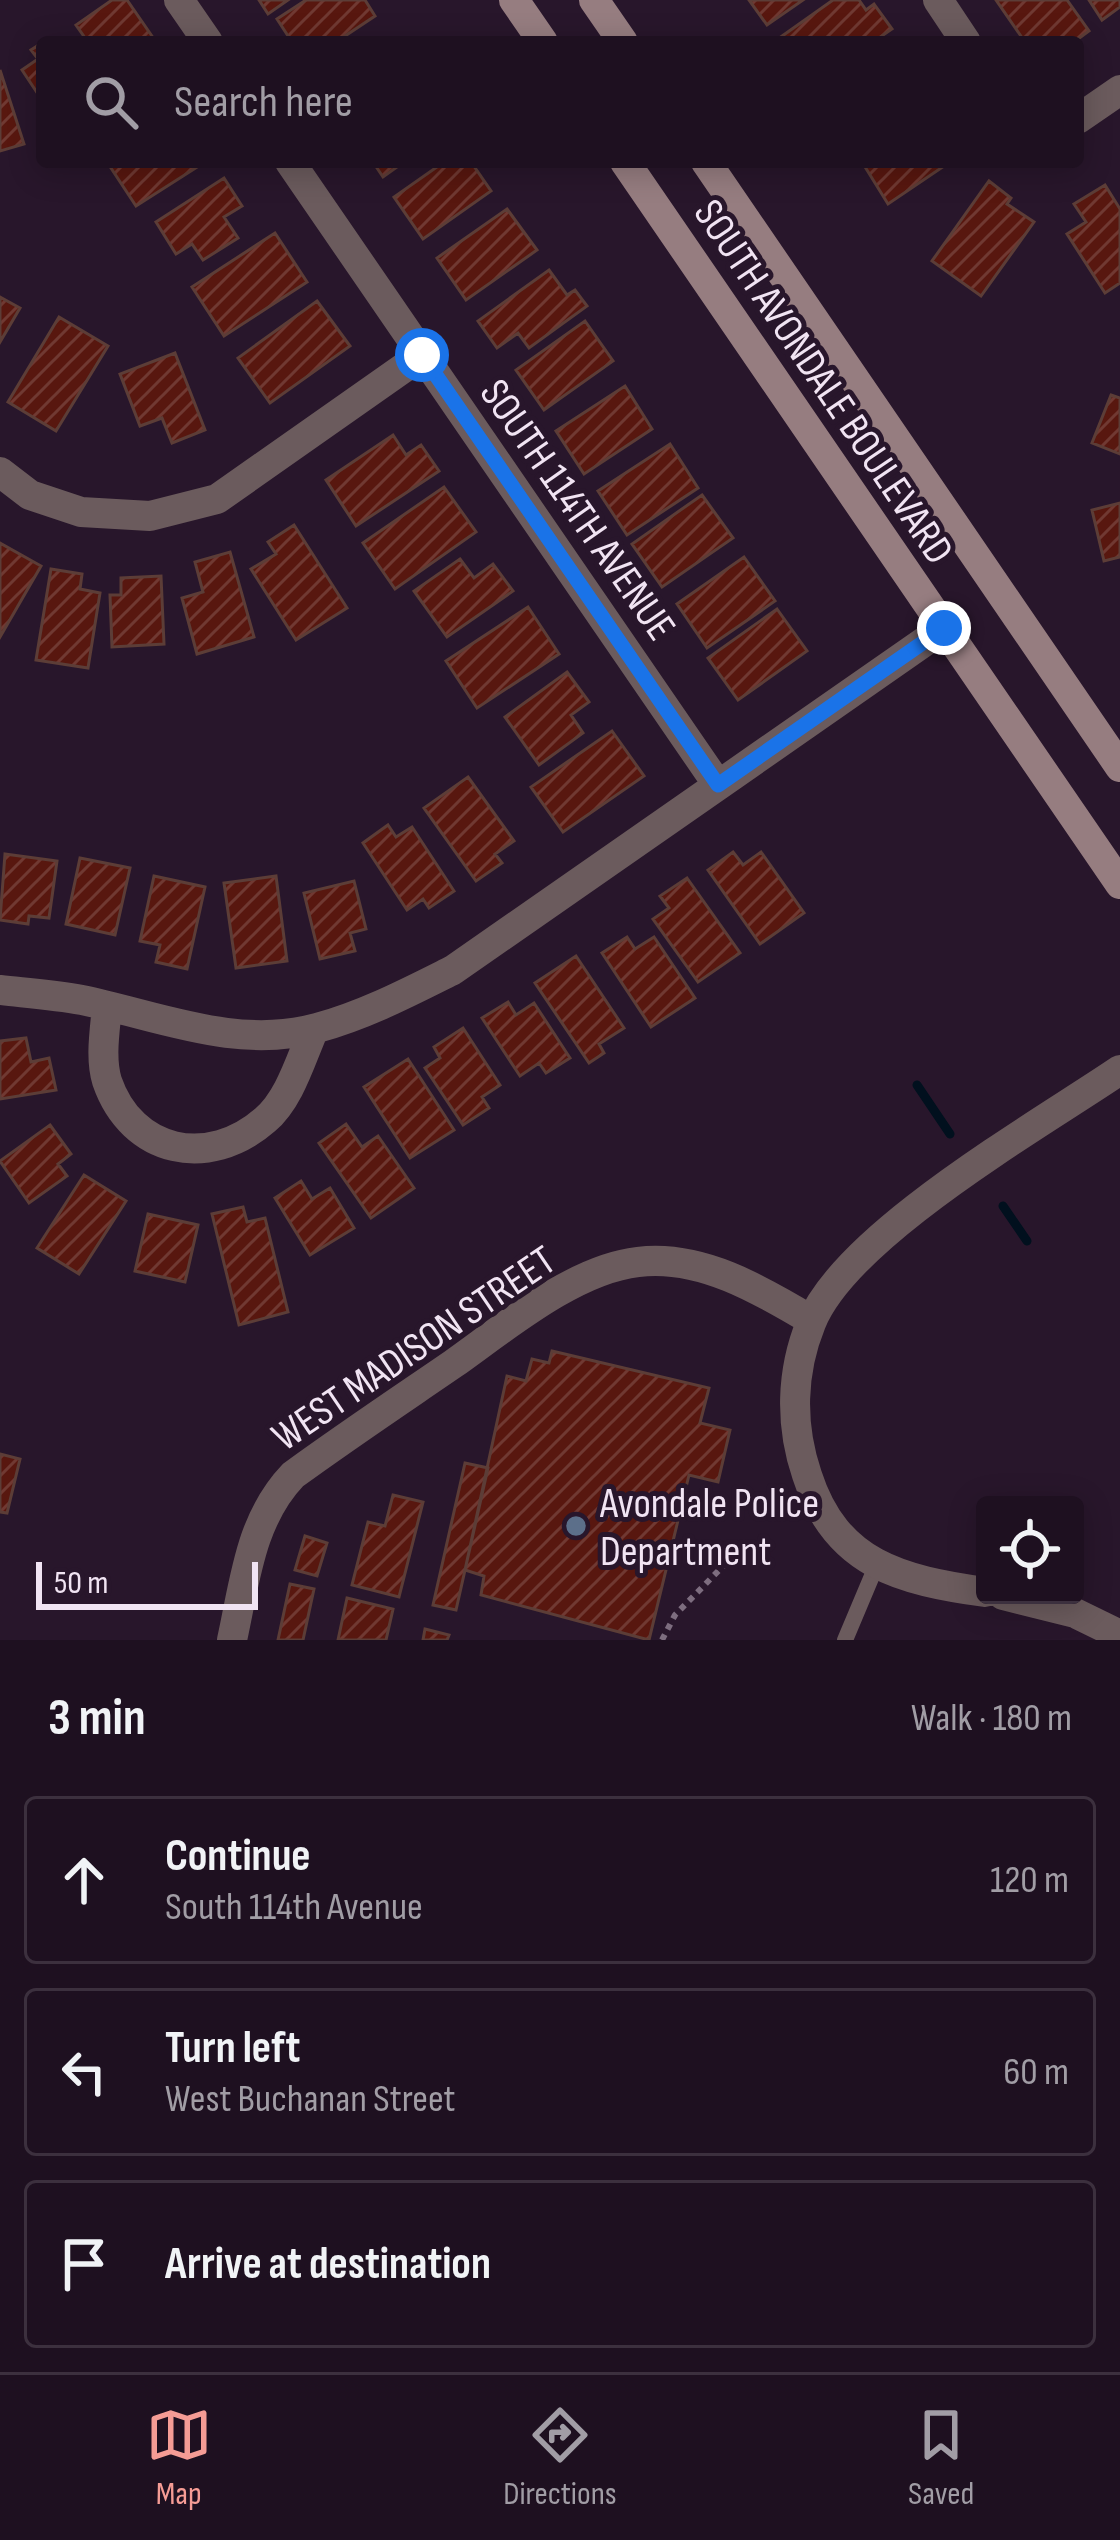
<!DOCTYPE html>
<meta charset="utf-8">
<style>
body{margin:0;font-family:"Sofia Sans Condensed",sans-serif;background:#2b1e2d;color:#f1f3f6}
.controls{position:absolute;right:36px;bottom:36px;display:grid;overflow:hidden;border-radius:12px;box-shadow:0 6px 30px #0003}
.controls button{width:108px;height:108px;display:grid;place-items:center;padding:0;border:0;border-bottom:3px solid #3c303e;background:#1e1020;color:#f1f3f6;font:60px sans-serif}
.scale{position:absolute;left:36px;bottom:30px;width:222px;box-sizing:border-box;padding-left:12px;border:6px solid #f1e4f3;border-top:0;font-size:33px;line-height:42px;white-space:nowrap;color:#f1e4f3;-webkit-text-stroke:9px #28162b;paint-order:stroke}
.stop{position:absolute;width:36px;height:36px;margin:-27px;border:9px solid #1a73e8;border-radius:50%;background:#fff}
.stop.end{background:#1a73e8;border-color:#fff;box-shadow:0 3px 12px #0008}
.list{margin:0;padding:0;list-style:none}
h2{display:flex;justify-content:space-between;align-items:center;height:156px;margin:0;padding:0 48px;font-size:51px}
h2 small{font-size:39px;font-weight:400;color:#a19da5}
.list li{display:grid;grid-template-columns:78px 1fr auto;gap:36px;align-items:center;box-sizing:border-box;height:168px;margin:0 24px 24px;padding:0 24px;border:3px solid #3c303e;border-radius:12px}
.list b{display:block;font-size:45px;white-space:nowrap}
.list p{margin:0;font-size:39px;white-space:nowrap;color:#a19da5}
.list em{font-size:39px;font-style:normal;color:#a19da5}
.icon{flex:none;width:66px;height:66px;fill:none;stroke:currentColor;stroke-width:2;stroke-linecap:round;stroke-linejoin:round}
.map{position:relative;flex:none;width:1120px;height:1640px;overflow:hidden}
.search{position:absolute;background:#1e1020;box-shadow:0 6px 30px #0003;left:36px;right:36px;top:36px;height:132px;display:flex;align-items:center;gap:30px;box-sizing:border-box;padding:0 42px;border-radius:12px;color:#a19da5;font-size:45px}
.sheet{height:732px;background:#1e1020}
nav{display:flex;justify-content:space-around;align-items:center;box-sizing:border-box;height:168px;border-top:3px solid #3c303e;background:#1e1020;font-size:33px;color:#a19da5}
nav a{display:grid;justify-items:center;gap:6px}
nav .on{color:#f59c95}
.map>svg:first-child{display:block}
</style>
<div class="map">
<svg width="1120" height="1640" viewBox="0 0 1120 1640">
<defs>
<pattern id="building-hatch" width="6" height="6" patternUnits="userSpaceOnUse" patternTransform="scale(3)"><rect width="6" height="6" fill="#58170f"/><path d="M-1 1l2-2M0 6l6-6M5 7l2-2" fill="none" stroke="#703932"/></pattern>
</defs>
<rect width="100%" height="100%" fill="#28162b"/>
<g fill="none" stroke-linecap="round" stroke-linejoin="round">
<path stroke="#01101e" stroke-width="9" d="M917 1085 950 1134
M1003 1206 1027 1241"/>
</g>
<path fill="url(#building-hatch)" stroke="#5c3d37" stroke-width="3" d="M112 0H127L156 42H88L76 25Z
M259 0H288L268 14Z
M306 0H365L375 16 336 42H292L277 19Z
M749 0H803L767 25Z
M833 0H859L866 10 874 4 892 29 873 42H780L778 39Z
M996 0H1067L1089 31 1074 42H1058L1054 38 1048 42H1025Z
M1089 0H1120V7L1102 20Z
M42 43V100L22 70 38 59 31 50Z
M0 70 24 144 0 151Z
M107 162H205L136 206Z
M373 162H404L383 177Z
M444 162H471L491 191 423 239 394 197Z
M862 162H950L888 204Z
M224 178 242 206 224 217 238 238 203 260 192 244 176 254 156 222Z
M989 181 1011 198 1007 204 1034 222 981 296 932 261Z
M1105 185 1120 209V283L1105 293 1067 234 1086 222 1074 204Z
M507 209 537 250 466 300 437 258Z
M275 233 307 282 224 336 192 287Z
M549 270 567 295 575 290 587 306 529 348 518 333 497 348 478 321Z
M0 297 20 308 0 342Z
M317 301 350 346 270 403 238 358Z
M59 317 108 346 56 431 8 402Z
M585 321 613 361 544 410 516 370Z
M175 353 205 430 172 443 162 418 140 426 120 374Z
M625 386 652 429 584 474 556 431Z
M1111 395 1120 398V454L1092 443Z
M393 435 406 455 421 445 439 471 356 526 326 480Z
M670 444 698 488 627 535 598 491Z
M444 487 476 532 395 589 363 543Z
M702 495 733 538 662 587 632 544Z
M1120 503V557L1104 561 1092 510Z
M294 525 347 608 296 640 251 569 276 554 268 542Z
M0 543 41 566 0 637Z
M230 552 254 637 197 654 182 598 203 592 195 562Z
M744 557 775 601 707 648 677 604Z
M460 559 474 578 493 564 513 591 447 637 414 591Z
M51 569 82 574 80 589 100 593 88 668 36 660Z
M161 576 164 644 112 647 110 595H121V578Z
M528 607 559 654 477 708 446 661Z
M777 609 807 651 738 700 708 658Z
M567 672 589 702 571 715 583 733 539 765 505 717Z
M612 731 644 776 563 832 531 787Z
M468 777 514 841 495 854 502 863 476 881 424 808Z
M388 825 396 837 412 827 454 891 429 908 423 899 407 910 363 843Z
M733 852 743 865 761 852 804 913 760 944 708 870Z
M5 854 57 861 49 918 29 916 28 924 0 920Z
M80 858 130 868 115 935 66 924Z
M154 876 205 887 187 969 156 962 160 945 140 941Z
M276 876 287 961 236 968 224 883Z
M687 878 740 953 698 982 653 919 669 908 660 896Z
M354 881 366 929 350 933 355 951 320 959 304 893Z
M627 937 635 949 654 937 695 998 651 1027 602 953Z
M576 956 624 1028 599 1044 604 1053 589 1063 535 983Z
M508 1002 516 1015 534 1003 570 1058 546 1073 539 1063 520 1076 482 1018Z
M463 1028 500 1085 482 1097 489 1108 463 1125 425 1068 440 1058 434 1047Z
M26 1038 31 1062 49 1058 56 1090 0 1099V1041Z
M408 1059 454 1130 410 1158 364 1087Z
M346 1124 362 1147 378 1136 414 1188 371 1218 319 1143Z
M50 1125 71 1154 58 1164 67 1176 29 1203 0 1161Z
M84 1175 126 1201 79 1274 37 1248Z
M301 1181 312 1199 330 1188 354 1228 310 1255 275 1198Z
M243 1207 247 1222 265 1218 288 1312 239 1325 212 1214Z
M148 1214 198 1225 185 1282 135 1271Z
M552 1351 709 1388 700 1423 730 1430 718 1482 689 1475 649 1640 481 1595 484 1576 465 1570 507 1376 526 1381 532 1359 549 1363Z
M0 1454 20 1459 7 1513 0 1512Z
M465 1463 488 1468 456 1610 433 1605Z
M393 1495 423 1502 399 1597 352 1585 368 1522 385 1526Z
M305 1536 327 1543 317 1576 295 1570Z
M290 1584 314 1589 303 1640H278Z
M347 1598 393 1609 386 1640H338Z
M425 1629 449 1635 447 1640H423Z"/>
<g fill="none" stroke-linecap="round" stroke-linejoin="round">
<path stroke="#7d6d7f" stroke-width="6" stroke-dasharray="6 6" stroke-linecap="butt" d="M662 1640 675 1615 737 1552"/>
<path stroke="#6b5b5d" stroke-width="16" d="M845 1640 877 1564"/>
<path stroke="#6b5b5d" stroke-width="30" d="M179 0 208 42
M938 0 966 42
M1078 119 1120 90
M290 162 718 785
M0 472 30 495 81 512 150 516 217 499 422 355
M0 990C27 993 55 995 82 1000 159 1016 237 1050 317 1028 365 1015 409 992 453 970L944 628
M107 1006C105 1030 100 1058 107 1081 132 1154 209 1169 265 1120 290 1099 301 1058 314 1029
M985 1592C901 1580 836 1565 807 1475 790 1425 791 1372 811 1323 846 1235 1039 1125 1120 1070
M1003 1595 1075 1613 1120 1635
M232 1640C245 1581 250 1520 293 1475 345 1437 399 1401 453 1364 504 1328 574 1269 638 1262 700 1254 761 1290 811 1320"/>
<path stroke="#967d80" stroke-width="30" d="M514 0 543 42
M594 0 623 42
M625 162 1120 884
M706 162 1120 767"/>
</g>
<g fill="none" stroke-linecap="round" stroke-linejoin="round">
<path stroke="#1a73e8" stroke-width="15" d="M422 355 718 785 944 628"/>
</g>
<circle fill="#5c6f8a" stroke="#28162b" stroke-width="4.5" cx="576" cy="1526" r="12"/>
<g text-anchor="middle" stroke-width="10" stroke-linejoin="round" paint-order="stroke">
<g font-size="42" fill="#f1e4f3" stroke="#28162b">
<text transform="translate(825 381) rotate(56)" y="15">SOUTH AVONDALE BOULEVARD</text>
<text transform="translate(579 509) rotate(55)" y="15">SOUTH 114TH AVENUE</text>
<text transform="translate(413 1347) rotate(-34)" y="15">WEST MADISON STREET</text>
</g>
<g font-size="42" fill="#f1e4f3" stroke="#28162b" text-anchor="start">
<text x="600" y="1517">Avondale Police<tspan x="600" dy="48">Department</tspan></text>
</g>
</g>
</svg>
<div class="controls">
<button><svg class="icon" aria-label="locate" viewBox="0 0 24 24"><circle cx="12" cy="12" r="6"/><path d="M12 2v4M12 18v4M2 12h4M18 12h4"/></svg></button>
</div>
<div class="scale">50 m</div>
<div class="stop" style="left:422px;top:355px"></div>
<div class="stop end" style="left:944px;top:628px"></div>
<div class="search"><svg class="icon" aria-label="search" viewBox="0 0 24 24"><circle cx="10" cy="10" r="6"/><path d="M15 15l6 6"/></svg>Search here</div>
</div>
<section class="sheet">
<h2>3 min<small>Walk · 180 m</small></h2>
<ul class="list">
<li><svg class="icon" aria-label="ahead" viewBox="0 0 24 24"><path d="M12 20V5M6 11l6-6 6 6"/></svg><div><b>Continue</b><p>South 114th Avenue</p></div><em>120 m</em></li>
<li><svg class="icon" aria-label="left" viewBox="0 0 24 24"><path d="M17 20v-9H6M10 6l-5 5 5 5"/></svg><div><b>Turn left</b><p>West Buchanan Street</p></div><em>60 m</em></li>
<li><svg class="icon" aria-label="arrive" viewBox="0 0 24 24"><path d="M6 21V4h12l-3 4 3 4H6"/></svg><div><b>Arrive at destination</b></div></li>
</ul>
</section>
<nav>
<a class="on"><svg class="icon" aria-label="map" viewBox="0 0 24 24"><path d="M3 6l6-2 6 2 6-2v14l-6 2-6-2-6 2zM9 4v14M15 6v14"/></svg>Map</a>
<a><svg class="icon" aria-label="directions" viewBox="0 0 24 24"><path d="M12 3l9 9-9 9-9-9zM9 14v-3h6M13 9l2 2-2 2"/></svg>Directions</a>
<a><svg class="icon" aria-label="saved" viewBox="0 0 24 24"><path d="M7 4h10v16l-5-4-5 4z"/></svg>Saved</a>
</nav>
